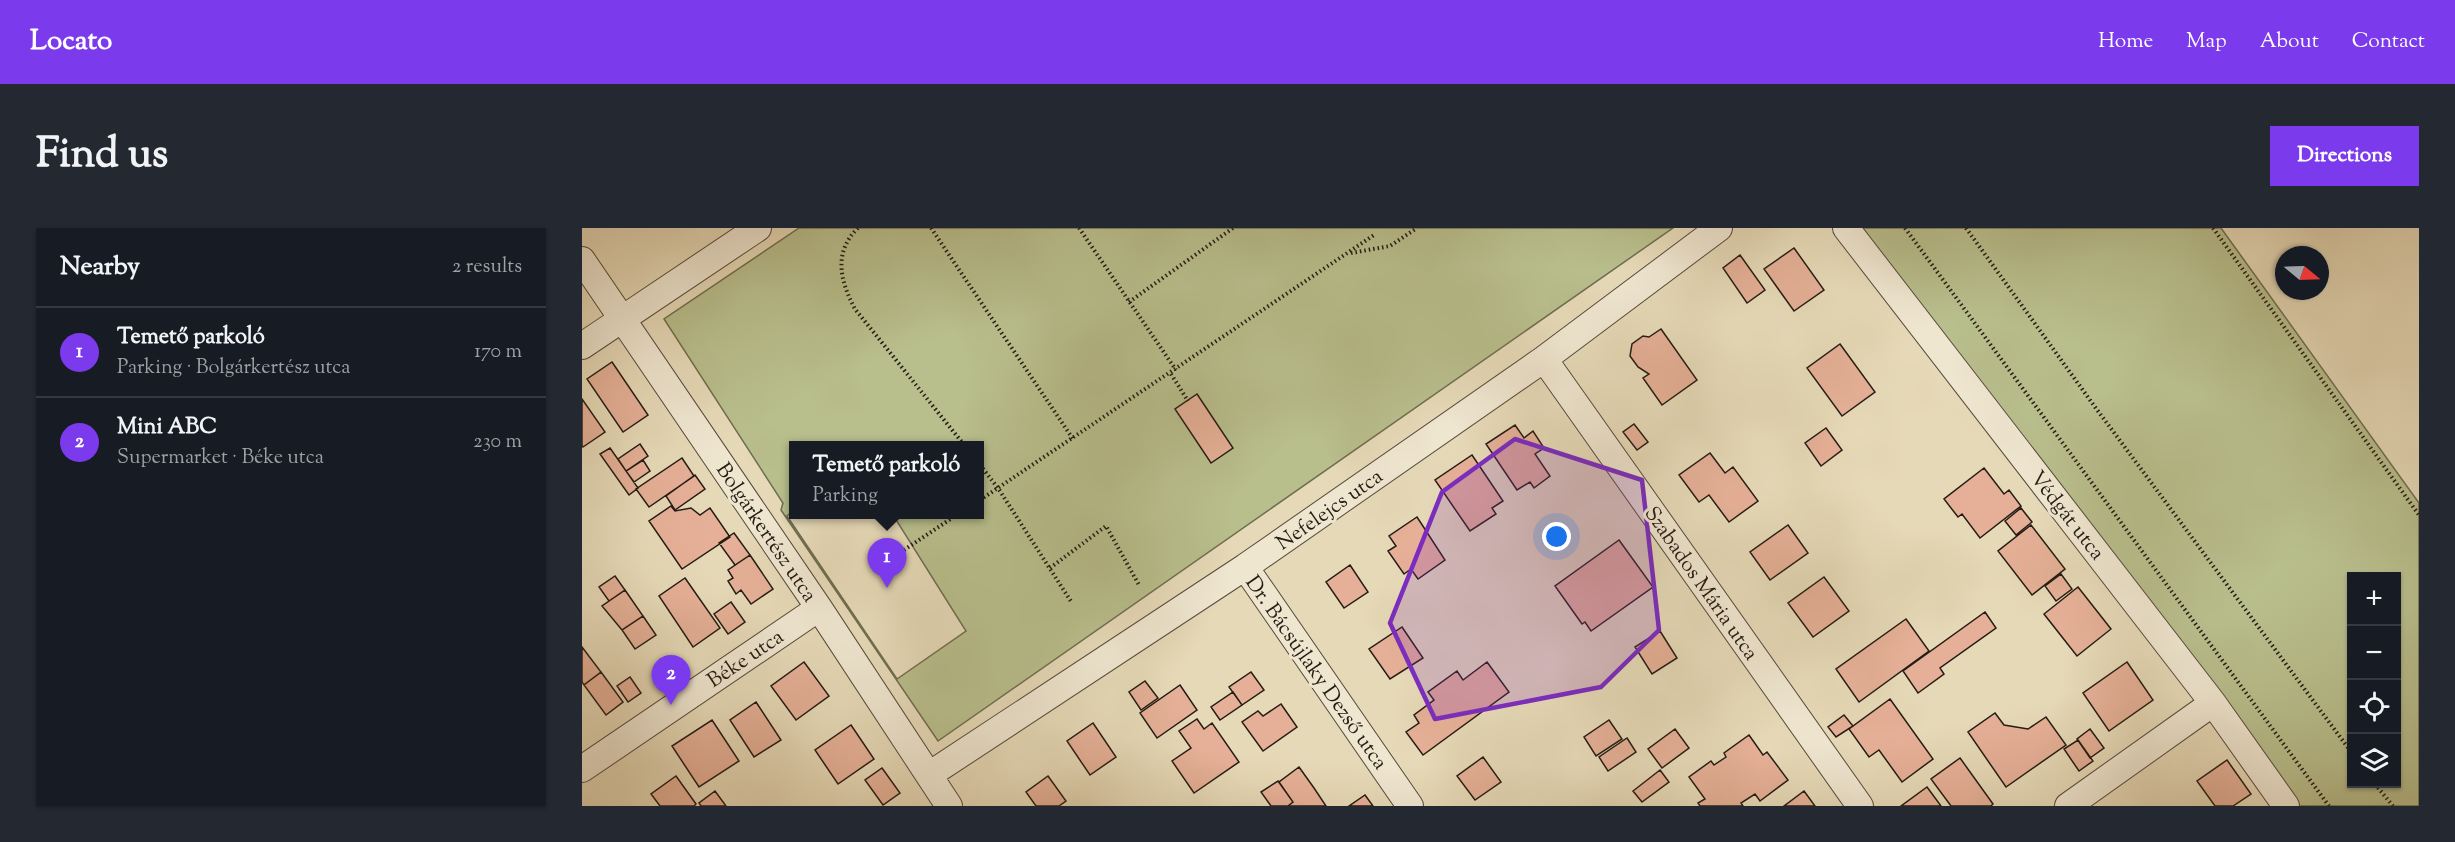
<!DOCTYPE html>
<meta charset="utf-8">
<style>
body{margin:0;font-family:"Sorts Mill Goudy",serif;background:#242831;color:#f1f3f6}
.controls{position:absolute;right:18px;bottom:18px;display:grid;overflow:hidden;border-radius:0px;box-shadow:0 2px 4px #0004}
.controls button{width:54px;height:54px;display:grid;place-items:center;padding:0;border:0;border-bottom:2px solid #363941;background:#171b24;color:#f1f3f6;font:30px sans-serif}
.compass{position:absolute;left:1693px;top:18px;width:54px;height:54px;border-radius:50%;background:#171b24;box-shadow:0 2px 4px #0004;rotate:109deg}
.you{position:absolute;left:975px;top:309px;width:21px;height:21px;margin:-15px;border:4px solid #fff;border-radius:50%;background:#1a73e8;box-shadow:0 0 0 9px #1a73e833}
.badge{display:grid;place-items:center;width:39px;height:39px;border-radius:50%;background:#7c3aed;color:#fff;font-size:20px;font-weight:700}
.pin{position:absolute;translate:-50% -50px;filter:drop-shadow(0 2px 3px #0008)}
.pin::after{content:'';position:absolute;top:32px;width:21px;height:18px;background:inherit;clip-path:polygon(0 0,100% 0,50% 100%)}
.popup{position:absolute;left:207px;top:213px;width:195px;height:78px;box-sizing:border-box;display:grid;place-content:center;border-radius:0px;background:#171b24;filter:drop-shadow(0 2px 4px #0005);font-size:20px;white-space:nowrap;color:#9ea1a6}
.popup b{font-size:22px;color:#f1f3f6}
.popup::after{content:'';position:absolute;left:50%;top:100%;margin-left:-12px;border:12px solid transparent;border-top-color:#171b24}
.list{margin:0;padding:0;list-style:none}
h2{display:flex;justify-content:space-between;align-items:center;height:78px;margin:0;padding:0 24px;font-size:26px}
h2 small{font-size:20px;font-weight:400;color:#9ea1a6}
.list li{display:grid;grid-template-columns:39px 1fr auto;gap:18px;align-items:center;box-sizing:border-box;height:90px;padding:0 24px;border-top:2px solid #363941}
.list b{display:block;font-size:22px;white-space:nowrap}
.list p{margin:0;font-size:20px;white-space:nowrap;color:#9ea1a6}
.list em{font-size:20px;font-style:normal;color:#9ea1a6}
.icon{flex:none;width:33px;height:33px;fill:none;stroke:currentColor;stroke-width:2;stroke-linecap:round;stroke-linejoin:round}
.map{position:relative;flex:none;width:1837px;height:578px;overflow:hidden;border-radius:0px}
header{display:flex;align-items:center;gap:36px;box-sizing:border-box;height:84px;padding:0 30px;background:#7c3aed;color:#fff}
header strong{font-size:28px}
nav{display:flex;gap:33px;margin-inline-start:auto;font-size:21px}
.intro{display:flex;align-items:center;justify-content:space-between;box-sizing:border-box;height:144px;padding:0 36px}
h1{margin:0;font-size:42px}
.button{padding:15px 27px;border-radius:0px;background:#7c3aed;color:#fff;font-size:21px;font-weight:700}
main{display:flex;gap:36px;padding:0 36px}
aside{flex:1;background:#171b24;border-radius:0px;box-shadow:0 2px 4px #0004}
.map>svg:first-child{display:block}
</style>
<header>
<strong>Locato</strong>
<nav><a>Home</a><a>Map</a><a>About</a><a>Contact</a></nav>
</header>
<div class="intro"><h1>Find us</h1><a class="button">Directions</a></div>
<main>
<aside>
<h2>Nearby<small>2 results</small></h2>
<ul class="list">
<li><span class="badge">1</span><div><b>Temető parkoló</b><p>Parking · Bolgárkertész utca</p></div><em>170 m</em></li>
<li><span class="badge">2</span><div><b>Mini ABC</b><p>Supermarket · Béke utca</p></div><em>230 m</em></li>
</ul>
</aside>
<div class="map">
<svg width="1837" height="578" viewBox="0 0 1837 578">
<rect width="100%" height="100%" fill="#e6d9b7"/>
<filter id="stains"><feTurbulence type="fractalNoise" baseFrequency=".00333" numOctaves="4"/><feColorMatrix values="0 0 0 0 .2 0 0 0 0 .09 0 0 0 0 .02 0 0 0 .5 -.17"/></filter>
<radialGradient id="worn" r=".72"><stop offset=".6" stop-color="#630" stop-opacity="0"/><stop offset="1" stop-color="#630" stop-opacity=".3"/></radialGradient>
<path fill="#b8be8c" stroke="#6f6d50" stroke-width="1.5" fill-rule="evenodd" d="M217 0H1091L356 513 199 282 201 275 82 91ZM212 218H398V286L311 287 384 403 315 451 205 288 212 282Z
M1265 0H1639L1837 275V578H1706ZM1770 349H1814V556H1770Z"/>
<path fill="#e5b097" stroke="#261c14" stroke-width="1.5" d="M1212 20 1242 62 1212 83 1182 41Z
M1158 27 1183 62 1165 75 1141 40Z
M1079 101 1115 152 1080 177 1061 150 1067 146 1056 139 1048 128 1050 116 1061 108 1067 109Z
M1258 116 1293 164 1260 188 1225 140Z
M30 134 66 187 41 204 5 151Z
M615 166 651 220 629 235 593 181Z
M0 171 23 204 1 219 0 217Z
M1052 196 1066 214 1055 222 1041 204Z
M933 197 942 210 951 203 962 220 953 226 968 248 952 260 948 254 935 262 904 216Z
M1244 200 1260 222 1239 238 1223 215Z
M58 216 66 228 44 243 36 231Z
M28 220 56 260 47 267 18 226Z
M1128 225 1143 245 1151 239 1176 273 1147 294 1127 267 1117 274 1097 247Z
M890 227 921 273 910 280 914 286 888 303 853 252Z
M100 230 112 248 67 279 54 261Z
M61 232 68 243 52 254 44 243Z
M1402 240 1422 266 1427 262 1439 278 1398 310 1380 286 1376 289 1362 271Z
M113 247 123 261 93 282 84 268Z
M89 278 93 283 109 280 118 287 128 280 148 309 100 341 67 293Z
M1439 280 1450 294 1434 307 1423 293Z
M835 289 863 332 836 351 829 341 822 346 806 323 814 318 807 308Z
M1206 297 1226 325 1188 352 1168 324Z
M1449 297 1483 341 1450 367 1416 323Z
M152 305 168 327 153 337 137 315Z
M1037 312 1071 359 1009 403 1003 394 1000 396 973 358Z
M168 327 191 361 169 376 159 362 154 366 146 353 151 350 146 342Z
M768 337 786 364 762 380 744 354Z
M1479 346 1490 361 1474 373 1463 358Z
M33 348 43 362 27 373 17 359Z
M1242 349 1267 383 1231 409 1206 375Z
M103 350 138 400 111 419 77 368Z
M1496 359 1529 401 1495 428 1462 386Z
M43 362 61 388 40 402 20 378Z
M149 374 163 394 146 406 132 386Z
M1403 384 1414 400 1358 440 1362 446 1336 465 1321 443Z
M61 388 74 407 53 421 40 402Z
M1324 391 1347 423 1277 474 1254 441Z
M820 399 841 430 808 451 787 421Z
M1078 403 1095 430 1070 446 1053 419Z
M0 419 19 444 2 457 0 454Z
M222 434 247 468 214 492 189 458Z
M905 434 927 464 841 527 824 504 837 495 832 487 852 472 846 464 875 443 881 452Z
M1545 434 1571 472 1527 503 1501 465Z
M19 444 41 474 24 487 2 457Z
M669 444 682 462 660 477 647 459Z
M48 449 59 465 46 474 35 458Z
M563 453 576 470 559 482 547 464Z
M598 457 615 482 575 510 558 485Z
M651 464 660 477 638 492 629 479Z
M1308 471 1351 531 1320 554 1297 522 1287 529 1267 501Z
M174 474 199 512 172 529 148 492Z
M699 476 715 499 681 523 660 494 676 483 681 488Z
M1413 485 1422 497 1446 501 1464 489 1484 517 1424 559 1386 504Z
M1262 487 1271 498 1254 509 1246 499Z
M615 491 622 501 630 495 657 534 612 565 590 533 609 520 597 503Z
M130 492 157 533 117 559 90 518Z
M1027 492 1040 511 1014 528 1002 509Z
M511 495 534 529 508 547 485 513Z
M269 497 292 531 256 556 233 522Z
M1093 501 1107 520 1080 540 1066 521Z
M1508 501 1522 520 1508 530 1495 511Z
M1167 507 1181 527 1185 524 1206 552 1178 573 1173 566 1159 575 1161 578H1118L1116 575 1123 571 1107 549 1129 533 1132 537 1144 529 1142 525Z
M1045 510 1054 524 1026 543 1017 529Z
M1496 512 1511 533 1497 543 1482 521Z
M901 529 919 554 893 572 875 548Z
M1378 530 1411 576 1409 578H1369L1349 551Z
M1645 532 1669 566 1651 578H1633L1615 553Z
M717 539 732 560 744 578H706L711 574 697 554Z
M300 540 318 565 301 577 283 552Z
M1078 542 1087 554 1060 574 1051 563Z
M94 548 114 576 112 578H78L69 566Z
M466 548 484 573 477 578H454L444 564Z
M696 553 711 574 706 578H689L679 564Z
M1345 559 1359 578H1319Z
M133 563 144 578H119L117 575Z
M1222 563 1233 578H1202Z
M783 567 791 578H767Z"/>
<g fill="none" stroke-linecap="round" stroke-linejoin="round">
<defs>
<path id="street" d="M1264 0 1631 475 1704 578
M0 32 237 380 367 578
M0 118 176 0
M962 131 1278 578
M663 339 828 578
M0 541 237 380
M347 547 663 339 962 131 1137 0
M1486 578 1631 475"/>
</defs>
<use href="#street" stroke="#564b3d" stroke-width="28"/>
<path stroke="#261c14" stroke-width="4" stroke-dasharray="1.5 3" stroke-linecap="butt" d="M276 0C251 24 258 53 273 81L383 218
M349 0 491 211
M497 0 594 142
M1323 0 1747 578
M1384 0 1513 179 1770 525
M1631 0 1837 287
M769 25 808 18 835 0
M547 74 651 0
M589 146 606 173
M398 237 416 260 490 375
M398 272 792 7
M468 340 524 298 557 357
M292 342 376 286
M1793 556 1811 578"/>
<use href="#street" stroke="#efe6d0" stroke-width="26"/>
</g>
<path fill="#7b2cbf" fill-opacity="0.2" stroke="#7b2cbf" stroke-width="4.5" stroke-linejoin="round" d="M933 211 1060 252 1077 402 1019 459 853 491 808 395 860 264Z"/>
<g text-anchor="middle" stroke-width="6" stroke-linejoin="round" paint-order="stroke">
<g font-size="21" fill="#261c14" stroke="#efe6d0">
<text transform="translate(747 281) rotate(-35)" y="7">Nefelejcs utca</text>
<text transform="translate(1486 287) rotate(52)" y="7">Védgát utca</text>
<text transform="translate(185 304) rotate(56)" y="7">Bolgárkertész utca</text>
<text transform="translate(1120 355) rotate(55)" y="7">Szabados Mária utca</text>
<text transform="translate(163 430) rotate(-34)" y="7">Béke utca</text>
<text transform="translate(735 444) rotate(55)" y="7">Dr. Bácsújlaky Dezső utca</text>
</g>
</g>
<rect width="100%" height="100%" filter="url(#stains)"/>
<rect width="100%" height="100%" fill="url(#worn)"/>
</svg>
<div class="controls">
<button>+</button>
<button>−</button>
<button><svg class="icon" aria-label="locate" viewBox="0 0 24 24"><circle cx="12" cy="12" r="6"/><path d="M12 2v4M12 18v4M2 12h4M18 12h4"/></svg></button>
<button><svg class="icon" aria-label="layers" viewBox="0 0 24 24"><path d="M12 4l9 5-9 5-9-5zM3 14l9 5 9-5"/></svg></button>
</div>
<svg class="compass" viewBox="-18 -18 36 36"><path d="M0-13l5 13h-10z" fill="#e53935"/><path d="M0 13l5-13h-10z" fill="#9ea1a6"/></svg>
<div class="you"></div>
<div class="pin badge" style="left:305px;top:360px">1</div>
<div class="popup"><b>Temető parkoló</b>Parking</div>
<div class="pin badge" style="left:89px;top:477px">2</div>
</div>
</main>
